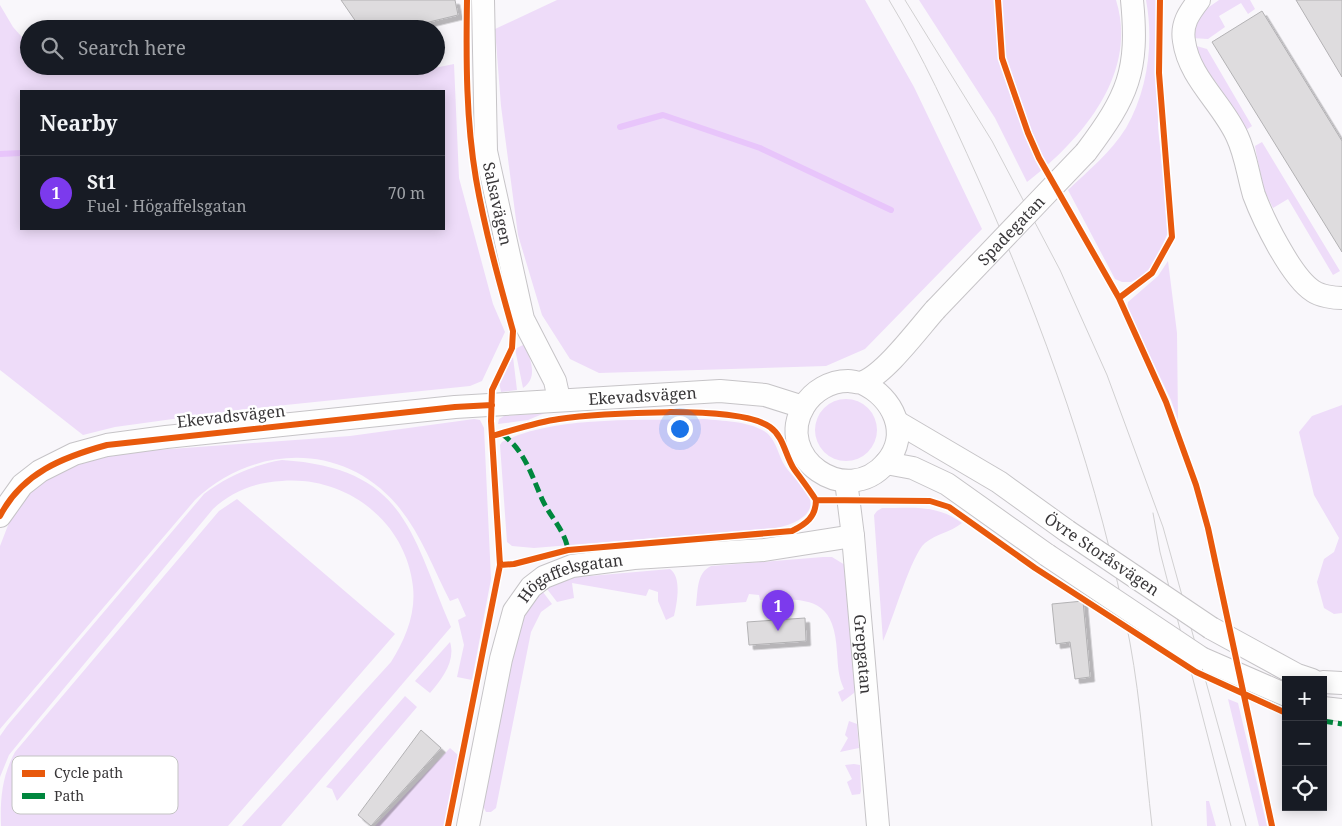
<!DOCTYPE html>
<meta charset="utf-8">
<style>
body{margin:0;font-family:"Noto Serif",serif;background:#20242c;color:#f1f3f6}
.controls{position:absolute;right:15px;bottom:15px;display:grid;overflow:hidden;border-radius:0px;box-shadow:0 2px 12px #0003}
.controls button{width:45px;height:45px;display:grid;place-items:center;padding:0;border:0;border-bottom:1px solid #363941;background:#171b24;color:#f1f3f6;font:25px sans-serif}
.you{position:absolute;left:679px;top:428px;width:18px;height:18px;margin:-12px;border:4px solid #fff;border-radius:50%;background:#1a73e8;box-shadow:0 0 0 8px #1a73e833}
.badge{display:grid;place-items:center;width:32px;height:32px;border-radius:50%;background:#7c3aed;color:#fff;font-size:16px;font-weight:700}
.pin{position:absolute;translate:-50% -41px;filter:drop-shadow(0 1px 2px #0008)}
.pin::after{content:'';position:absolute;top:26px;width:18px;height:15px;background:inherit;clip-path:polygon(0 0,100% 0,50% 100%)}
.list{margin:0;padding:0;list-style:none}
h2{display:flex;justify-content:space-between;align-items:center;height:65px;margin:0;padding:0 20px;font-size:21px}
h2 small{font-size:16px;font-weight:400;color:#9ea1a6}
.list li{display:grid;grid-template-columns:32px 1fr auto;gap:15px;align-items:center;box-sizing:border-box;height:75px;padding:0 20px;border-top:1px solid #363941}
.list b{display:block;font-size:19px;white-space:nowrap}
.list p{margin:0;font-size:16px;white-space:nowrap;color:#9ea1a6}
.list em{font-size:16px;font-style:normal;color:#9ea1a6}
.icon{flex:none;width:28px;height:28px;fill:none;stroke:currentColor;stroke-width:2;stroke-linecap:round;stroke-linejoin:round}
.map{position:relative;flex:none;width:1342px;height:826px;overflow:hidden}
.search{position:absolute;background:#171b24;box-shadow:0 2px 12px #0003;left:20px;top:20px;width:425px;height:55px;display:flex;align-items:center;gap:12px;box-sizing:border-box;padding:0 18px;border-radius:28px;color:#9ea1a6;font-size:19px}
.panel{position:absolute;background:#171b24;box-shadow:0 2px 12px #0003;left:20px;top:90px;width:425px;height:140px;border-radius:0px}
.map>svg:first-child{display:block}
</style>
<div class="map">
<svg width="1342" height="826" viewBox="0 0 1342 826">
<defs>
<filter id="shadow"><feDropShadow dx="4.5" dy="4.5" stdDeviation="0" flood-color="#0004"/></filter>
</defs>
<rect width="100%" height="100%" fill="#f9f7fb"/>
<path fill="#eedcf9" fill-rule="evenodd" d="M557 0H865L914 87 982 229 865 349 826 366 599 373 570 359 542 315 518 235 501 106 495 29Z
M919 0H1116C1139 74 1081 140 1027 182L995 118Z
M1146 0H1157L1158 128 1169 230 1155 263 1141 277 1131 282H1122L1115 279 1068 190C1088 171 1111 152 1126 128 1148 90 1154 42 1146 0Z
M1219 0H1250L1255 9 1248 14 1241 3 1219 16 1225 27 1208 39 1192 38 1199 14Z
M0 5 13 27 29 45V66H343L353 74H405L454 64 459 178 493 304 505 332 482 381 470 386 238 410 115 427 83 435 0 370ZM21 91H444V229H21Z
M1193 45 1207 49 1252 126 1246 130 1216 82 1207 72Z
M1262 142 1340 271 1333 275 1288 199 1273 208 1264 190 1256 152 1255 146Z
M1168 261 1177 333 1178 420 1171 400 1127 308 1128 302 1158 276Z
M525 344C530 359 539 377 523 388L515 349Z
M513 357 517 390 501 392 499 382Z
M815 430a31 31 0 1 1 62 0a31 31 0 1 1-62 0Z
M1342 405V613L1334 614 1324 608 1317 582 1324 559 1334 552 1339 538 1314 495 1299 432 1312 416Z
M545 413 528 420 498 424 499 419 504 416Z
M474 419 480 420 484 428 491 579 472 680 457 677 464 645 458 620 466 616 458 598 450 601C434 570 420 532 397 505 342 441 253 445 195 500L0 729V546L12 515 28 493 49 478 102 454 350 436Z
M704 419C722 421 747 421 764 431 776 438 778 455 785 466 791 475 799 481 805 490 823 513 793 525 776 528L534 548 512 546 507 542 500 445 502 442C555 415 644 421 704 419Z
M282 460C405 468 410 531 451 627L281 826H242L391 662C405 640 416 614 413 587 406 521 346 476 282 481 256 482 232 491 213 509L26 734 9 755 0 777V736L7 726 204 494C227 476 253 465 282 460Z
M237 499 395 634 228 826H1C0 799 2 776 15 752L219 511Z
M882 508C913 508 936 504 962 523 951 532 936 534 925 543 911 555 893 620 883 641L874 515 877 511Z
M823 557H832L845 565 856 687 854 693 842 702 838 692 844 689C838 676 838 666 837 652 834 595 806 599 760 600L759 595 749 594 746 602 696 606C698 592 696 573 711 566Z
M670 569C682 577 677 603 674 616L666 620 658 601V592L649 589 646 596 572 583 574 598 557 602 547 589 567 578Z
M543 592 552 604 541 612 531 632 496 808 491 812H486L482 804 512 655 525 614 535 599Z
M450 642C456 661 442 679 430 693L415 681Z
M405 696 417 707 337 801 332 789 326 787Z
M1228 699 1238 703 1267 826H1259Z
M849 721 857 724 859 748 840 752 848 738 845 735Z
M450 748 458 755 444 826H375Z
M854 764 860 765 861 791 860 794 852 795 847 782 852 779 845 765Z
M1206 801H1209L1216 826H1207Z"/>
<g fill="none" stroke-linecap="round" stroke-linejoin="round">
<path stroke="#e8c5fb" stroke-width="6" d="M620 127 663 115 760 148 891 210
M0 154 21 153"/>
</g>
<path fill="#dedcde" stroke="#b3b2b4" filter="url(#shadow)" d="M341 0H455L458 15 400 29H361Z
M1296 0H1342V77Z
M1262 11 1342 141V252L1212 42Z
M1083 601 1090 677 1075 679 1070 642 1056 644 1052 604Z
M805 618 806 641 749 645 747 622Z
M421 730 441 748 371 826 358 815Z"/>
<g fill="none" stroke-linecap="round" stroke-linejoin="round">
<defs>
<g id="minor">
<path id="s1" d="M483 0 486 151 523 319 555 381 559 399"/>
<path d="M1199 0C1189 13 1181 24 1184 41 1189 78 1222 103 1237 136 1246 155 1248 175 1254 195 1263 219 1291 277 1313 291 1320 296 1334 298 1342 298"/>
<path d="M1086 152C1128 96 1139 71 1132 0"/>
<path d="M862 383C893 397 911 434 886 463 846 509 773 457 804 406 813 391 830 381 848 381 853 381 859 384 863 382 885 374 919 328 935 310"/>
<path d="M897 422 999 482 1067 531"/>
<path d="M886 463 913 468 947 484 1047 555"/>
<path id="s2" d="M846 481 853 536 878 826"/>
<path id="s3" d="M0 516 22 485 40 471 74 454 107 445 166 437 455 407 720 391 765 395 803 407"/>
<path d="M1211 628 1297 675 1312 680"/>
<path d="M1201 658 1286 695"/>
<path d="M1323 682 1342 683"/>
<path d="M1323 708 1342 710"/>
<path id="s4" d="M468 826 501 659 514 611 531 587 544 577 572 566 634 558 764 550 853 536"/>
</g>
</defs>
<use href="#minor" stroke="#c6c4c7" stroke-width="24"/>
<use href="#minor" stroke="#fefefe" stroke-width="22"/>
<path stroke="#d1d0d1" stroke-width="1" d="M889 0C923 56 950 116 977 176 1044 325 1100 482 1130 643 1141 703 1145 765 1152 826
M905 0 992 141 1060 270 1107 375 1163 527 1246 826
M1153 513 1160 552 1231 826"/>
<defs>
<g id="minor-bridge">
<path id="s5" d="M935 310 1086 152"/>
<path d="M1067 531 1211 628"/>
<path d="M1047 555 1201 658"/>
</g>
</defs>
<use href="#minor-bridge" stroke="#c6c4c7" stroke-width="24" stroke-linecap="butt"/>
<use href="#minor-bridge" stroke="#fefefe" stroke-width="22"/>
<path stroke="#00873e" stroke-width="5" stroke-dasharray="10 5" stroke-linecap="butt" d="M502 434C525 451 531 474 542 499 550 517 565 530 568 550
M1323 721 1342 724"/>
<defs>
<path id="cycleway" d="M998 0 1002 58 1028 133 1039 158 1119 298 1166 402 1196 485 1208 528 1272 826
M1119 298 1152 273 1172 237 1159 73 1160 0
M492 436C514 430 537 422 559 419 600 413 737 404 770 427 784 437 785 455 794 469 802 480 809 489 816 500L930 501 949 507 1035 568 1196 672 1286 713
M0 516C22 473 63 457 107 445L455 407 492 405
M500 565 514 564 568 550 792 531C806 524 816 517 816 500
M448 826 500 565 491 421 492 390 512 348 513 331C499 281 485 231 476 179 466 120 466 60 467 0"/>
</defs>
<use href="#cycleway" stroke="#fff" stroke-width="9"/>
<use href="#cycleway" stroke="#e8590c" stroke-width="6"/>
</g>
<g text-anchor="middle" stroke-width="5" stroke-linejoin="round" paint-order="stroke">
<g font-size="16" fill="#383638" stroke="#fff">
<text dy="6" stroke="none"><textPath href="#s1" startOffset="205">Salsavägen</textPath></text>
<text dy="6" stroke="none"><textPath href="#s5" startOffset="110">Spadegatan</textPath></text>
<text dy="6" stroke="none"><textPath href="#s3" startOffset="671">Ekevadsvägen</textPath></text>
<text transform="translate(231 416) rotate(-6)" y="6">Ekevadsvägen</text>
<text transform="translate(1102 554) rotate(34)" y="6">Övre Storåsvägen</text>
<text dy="6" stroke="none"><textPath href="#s4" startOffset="290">Högaffelsgatan</textPath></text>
<text dy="6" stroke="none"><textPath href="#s2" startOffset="174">Grepgatan</textPath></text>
</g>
</g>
<rect x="12" y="756" width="166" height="58" rx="8" fill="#fff" stroke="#c3c3c3" stroke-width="1"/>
<rect x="22" y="770" width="23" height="7" fill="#e8590c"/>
<rect x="22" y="793" width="23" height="6" fill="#00873e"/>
<g font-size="14" fill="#383638">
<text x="54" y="778">Cycle path</text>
<text x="54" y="801">Path</text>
</g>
</svg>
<div class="controls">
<button>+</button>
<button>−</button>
<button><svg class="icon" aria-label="locate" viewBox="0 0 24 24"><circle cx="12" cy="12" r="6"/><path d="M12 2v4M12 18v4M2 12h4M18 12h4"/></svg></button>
</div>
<div class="you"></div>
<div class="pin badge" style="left:778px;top:631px">1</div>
<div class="search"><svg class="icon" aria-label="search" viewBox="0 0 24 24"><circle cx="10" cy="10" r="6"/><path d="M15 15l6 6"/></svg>Search here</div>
<section class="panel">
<h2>Nearby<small></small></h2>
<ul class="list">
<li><span class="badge">1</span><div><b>St1</b><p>Fuel · Högaffelsgatan</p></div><em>70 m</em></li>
</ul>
</section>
</div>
